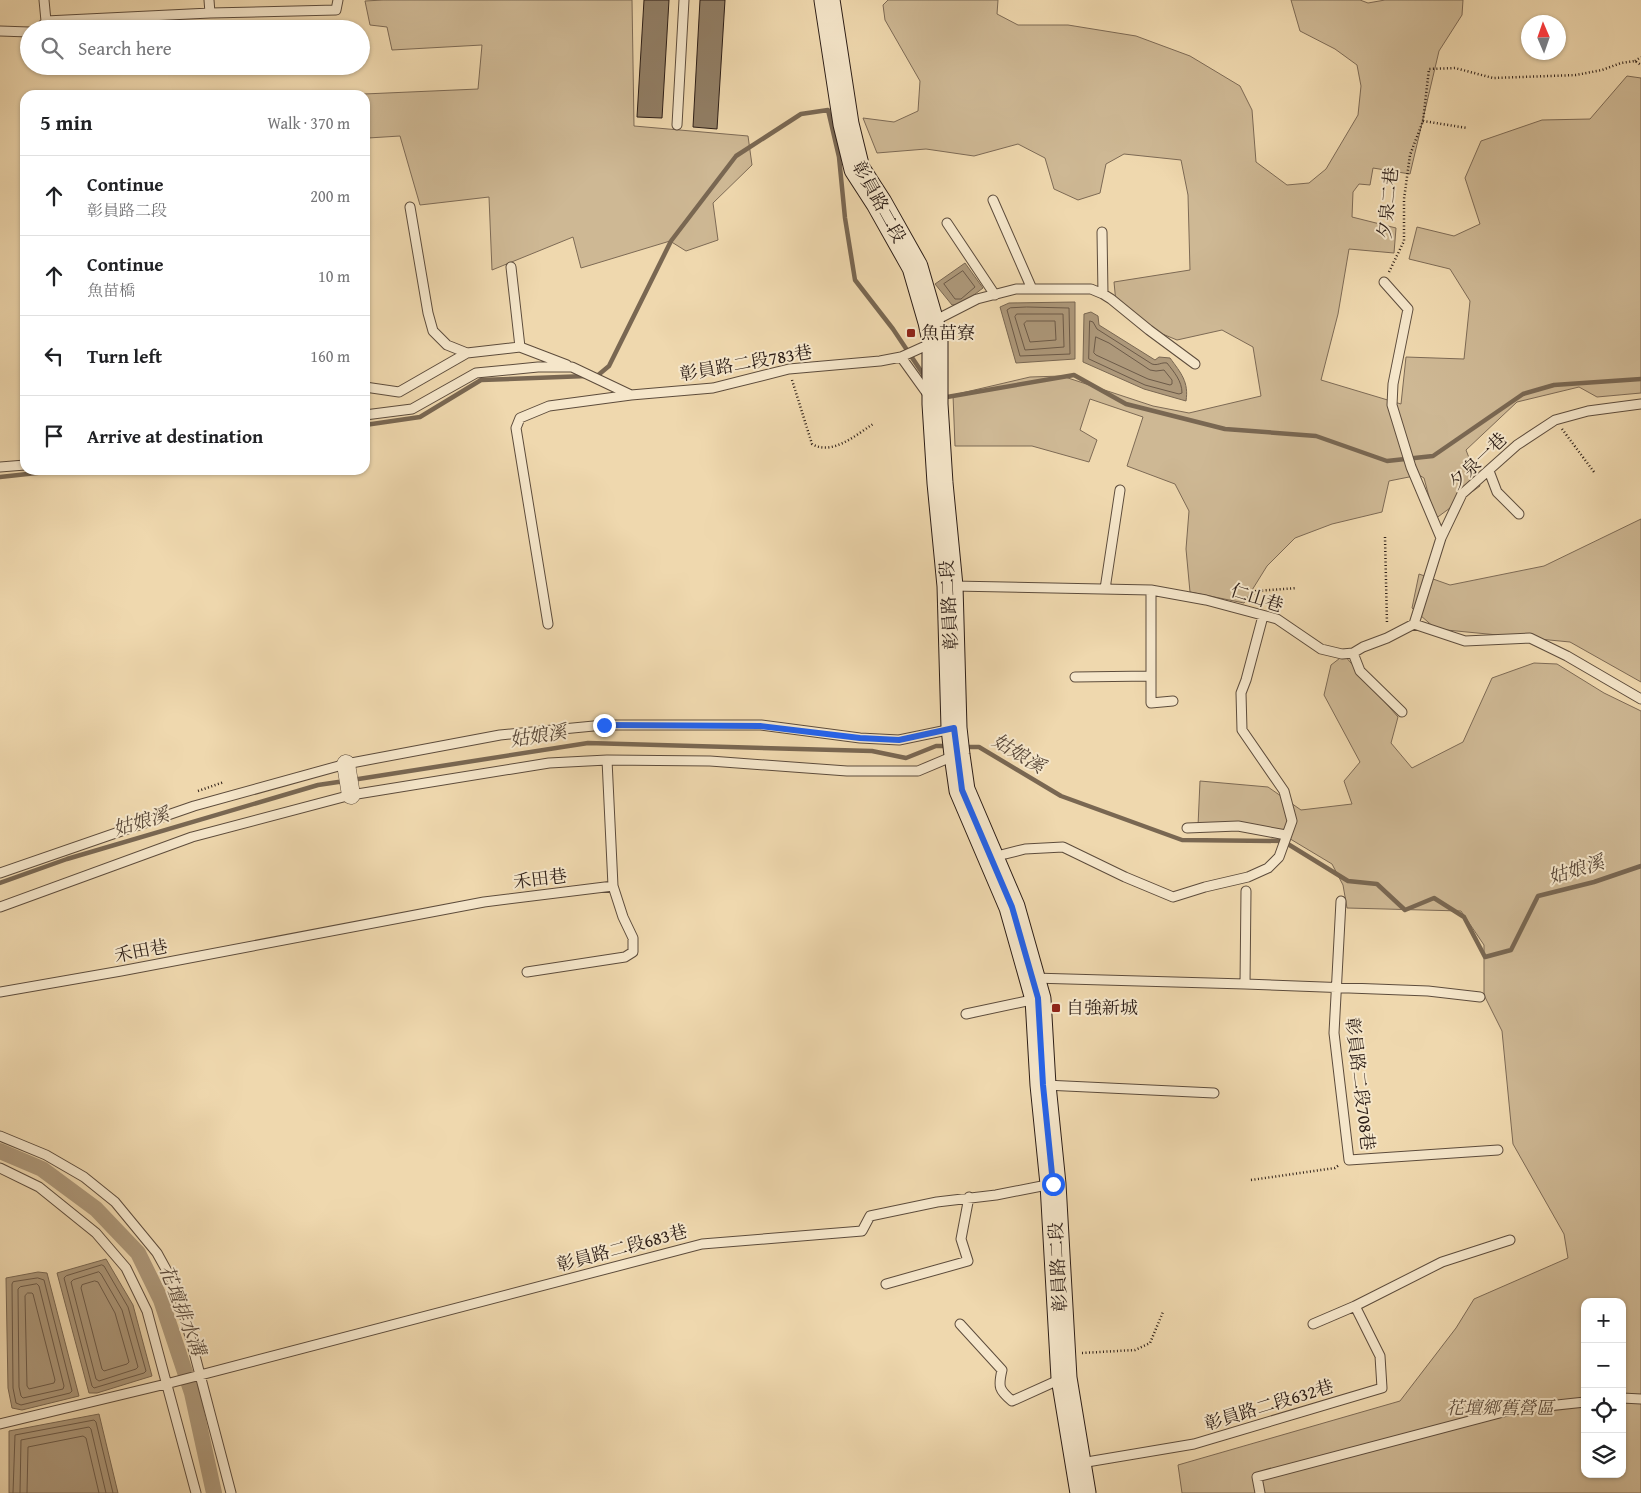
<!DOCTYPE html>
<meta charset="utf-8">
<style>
body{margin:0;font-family:"Gentium Book Plus","Noto Serif TC",serif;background:#f2f2f2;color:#202124}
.controls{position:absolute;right:15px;bottom:15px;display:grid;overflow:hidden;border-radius:10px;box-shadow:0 1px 4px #0004}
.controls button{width:45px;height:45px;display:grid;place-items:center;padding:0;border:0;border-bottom:1px solid #e0e0e0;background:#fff;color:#202124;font:25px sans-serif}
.compass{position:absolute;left:1521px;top:15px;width:45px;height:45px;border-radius:50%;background:#fff;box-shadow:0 1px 4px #0004;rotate:358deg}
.stop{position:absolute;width:15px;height:15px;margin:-11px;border:4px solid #2563eb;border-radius:50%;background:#fff}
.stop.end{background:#2563eb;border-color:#fff;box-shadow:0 1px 5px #0008}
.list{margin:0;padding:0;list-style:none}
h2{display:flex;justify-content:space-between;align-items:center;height:65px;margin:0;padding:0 20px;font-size:21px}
h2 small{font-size:16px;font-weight:400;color:#757577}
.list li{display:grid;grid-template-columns:32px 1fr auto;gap:15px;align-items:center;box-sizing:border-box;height:80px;padding:0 20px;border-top:1px solid #e0e0e0}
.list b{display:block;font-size:19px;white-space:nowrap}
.list p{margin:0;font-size:16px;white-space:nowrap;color:#757577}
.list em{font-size:16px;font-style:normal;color:#757577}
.icon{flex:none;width:28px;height:28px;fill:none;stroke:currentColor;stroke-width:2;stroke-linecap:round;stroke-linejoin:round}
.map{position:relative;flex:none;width:1641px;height:1493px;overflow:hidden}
.search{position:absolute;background:#fff;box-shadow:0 1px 4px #0004;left:20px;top:20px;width:350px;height:55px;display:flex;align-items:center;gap:12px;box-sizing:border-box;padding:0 18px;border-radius:28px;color:#757577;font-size:19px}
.panel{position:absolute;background:#fff;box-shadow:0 1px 4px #0004;left:20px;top:90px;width:350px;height:385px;border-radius:15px}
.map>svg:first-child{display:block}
</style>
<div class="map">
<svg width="1641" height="1493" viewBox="0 0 1641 1493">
<rect width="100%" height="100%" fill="#efd8ae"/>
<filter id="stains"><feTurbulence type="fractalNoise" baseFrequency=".004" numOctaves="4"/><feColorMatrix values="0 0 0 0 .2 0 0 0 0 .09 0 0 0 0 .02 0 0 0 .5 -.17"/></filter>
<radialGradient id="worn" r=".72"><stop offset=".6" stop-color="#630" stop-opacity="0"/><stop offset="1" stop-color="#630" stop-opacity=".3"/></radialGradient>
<path fill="#ceb894" stroke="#7d6a55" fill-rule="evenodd" d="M383 0H632L634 126 748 136 752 165 713 203 718 240 686 251 670 241 581 268 573 237 492 270 489 197 420 205 400 136 368 138 365 95 364 94 478 89 482 45 392 50 387 27 370 25 365 1Z
M888 0H998L997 14 1018 25H1068L1136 36 1190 56 1240 86 1252 110 1256 162 1287 185 1309 183 1326 169 1358 115 1361 86 1357 65 1335 49 1300 31 1291 0H1360L1368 3 1385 0H1463L1462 15 1439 51 1410 174 1373 168 1370 185 1359 184 1353 192 1352 217 1396 228 1394 253 1349 249 1338 314 1321 380 1401 404 1406 357 1464 359 1470 301 1450 269 1409 259 1417 227 1454 236 1480 224 1465 178 1481 141 1542 120 1590 119 1627 76 1641 78V393L1597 397 1579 387 1517 402 1466 450 1480 486 1435 519 1424 478 1419 475 1389 481 1382 512 1332 524 1295 538 1267 566 1244 603 1190 592 1186 549 1189 511 1175 484 1127 466 1143 417 1090 399 1080 430 1097 440 1089 462 1032 446H955L953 395 1030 377 1062 376 1153 406 1189 413 1261 396 1253 347 1222 330 1177 340 1143 326 1116 303 1114 282 1190 270 1188 195 1181 160 1124 154 1106 164 1100 193 1078 200 1054 189 1045 158 1018 144 974 156 926 149 877 153 863 118 894 122 918 111 920 81 885 20 883 5Z
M1641 519V682L1570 642 1436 629 1412 608 1419 574 1450 585 1544 566Z
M1344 655 1398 717 1391 743 1412 768 1463 742 1492 678 1534 663 1557 664 1604 693 1641 711V1493H1182L1178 1465 1400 1401 1456 1328 1474 1299 1568 1258 1564 1234 1513 1144 1502 1031 1484 995V945L1461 911 1347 908 1343 885 1332 864 1282 834 1198 826 1200 781 1268 787 1301 810 1352 804 1344 781 1360 762 1324 695 1331 665ZM1585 1302H1622V1474H1585Z"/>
<path fill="#ad987a" stroke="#796752" d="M965 263 983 288 962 304 952 305 935 284Z
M1075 302V359L1016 363 1000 307 1009 303Z
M1091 312 1098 316 1099 325 1155 360 1159 357 1170 358C1181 373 1189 382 1186 401L1144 389 1083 362 1084 314Z
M106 1259 133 1305 152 1376 97 1393H89L57 1273Z
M38 1272 47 1273 79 1396 22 1410 12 1408 8 1388 6 1278Z
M99 1414 118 1493H9V1431Z"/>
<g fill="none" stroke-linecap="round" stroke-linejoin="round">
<path stroke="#6c5a48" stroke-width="1" d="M963 271 975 287 961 299H955L944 284Z
M1027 307 1069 308 1070 354 1020 356 1007 310 1010 308Z
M1017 314H1063L1064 347 1025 350 1015 317Z
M1027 321H1055L1056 340 1030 342 1024 324Z
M1090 321 1093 322 1097 329 1152 364C1158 366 1161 362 1167 363 1174 372 1182 381 1182 393L1179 394 1145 385 1089 359Z
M1096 337 1109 343 1150 370 1156 371 1164 370 1172 380V384L1170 385 1148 379 1096 355 1094 353Z
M102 1265 104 1266 128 1307 146 1371 144 1373 94 1388 92 1386 64 1278 66 1276Z
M99 1272 101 1274 122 1310 138 1367 136 1369 99 1381 96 1379 71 1282 73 1280Z
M38 1278 44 1280 72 1391 70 1393 21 1405 16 1403 13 1388 12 1284 13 1282Z
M95 1281 98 1282 115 1313 129 1362 127 1364 104 1371 102 1369 81 1288 82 1285Z
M37 1284 39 1286 64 1386 63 1389 23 1398 21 1396 19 1387 18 1289 20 1287Z
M28 1293H32L33 1294 55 1380 54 1383 29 1389 27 1386 25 1296Z
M13 1493 15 1435 94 1420 96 1422 113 1493
M20 1493 21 1440 89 1427 91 1429 106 1493
M27 1493 28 1447 83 1436 86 1438 99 1493"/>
<path stroke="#796752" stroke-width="4.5" d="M595 376H597L609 366 671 241 736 156 801 114 828 110 839 157 845 218 855 280 893 329 925 377
M944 394 947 397 1074 375 1126 404 1225 429 1316 436 1387 461 1433 456 1523 394 1554 385 1641 379
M365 425 420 417 481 380 587 376
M0 477 64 470
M964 747H979L1061 796 1182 840 1283 841 1348 881 1377 884 1405 910 1434 898 1464 917 1485 957 1511 950 1538 896 1594 882 1641 866
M352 780 588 743 872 751 906 758 936 746H948
M0 883 67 859 318 785 345 781"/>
<path stroke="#ad987a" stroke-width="16" d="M0 1151 42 1169 96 1209 138 1253 161 1300 192 1393 214 1493"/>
</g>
<path fill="#917e65" stroke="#2c1d16" d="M644 0H669L662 118 637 117Z
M700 0H725L717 129 693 127Z"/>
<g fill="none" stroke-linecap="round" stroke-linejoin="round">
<defs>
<path id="lane" d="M44 0 46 21 210 13 336 10 338 0
M209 0 210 13
M40 29 46 21
M0 31 29 32
M677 125 684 0
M993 200 1032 289
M410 207 428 313 433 331 447 345 467 353 520 347 567 365
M947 223 995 295
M1102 232 1103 294
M511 267 520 347
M1384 282 1408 309 1393 384 1392 405 1411 467 1441 538
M932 322 977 299 1016 289H1091L1103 294 1111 299 1149 330 1195 364
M901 357 929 396
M365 387 399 392 467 353
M365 415 412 409 476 373 538 367H572L631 395 713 388 789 369 880 361 901 357 932 343
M0 467 25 465
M1489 471 1497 492 1519 514
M953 586 1151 590 1206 600 1277 619 1321 649 1342 654 1353 653 1363 647 1387 638 1414 624 1465 641 1530 638 1567 656 1641 699
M1105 589 1120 490
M1151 590V703L1173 701
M548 624 516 428 520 418 549 406 631 395
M1414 624 1441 538 1462 494 1517 445 1555 420 1588 411 1641 404
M1353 653 1360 671 1402 712
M1075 677 1151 676
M1187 828 1238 826 1286 835
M993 857 1025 849 1063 847 1125 877 1173 897 1205 887 1248 877 1268 868 1279 857 1292 821 1284 791 1242 730 1241 693 1246 680 1263 616
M0 873 194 806 346 764 500 735 604 725H761L860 738 899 740 952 729
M1341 901 1334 1033 1349 1160 1498 1150
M0 907 192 837 351 795 549 763 607 760 710 761 847 771H918L956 755
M527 972 625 957 633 952V938L623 917 613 886
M1033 978 1245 984 1428 991 1480 997
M1245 984 1246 891
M0 992 121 971 484 902 613 886 607 760
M966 1014 1036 999
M1045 1085 1214 1093
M0 1136 46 1155 84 1177 115 1202 157 1253 178 1291 231 1493
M0 1168 39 1187 96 1233 126 1268 147 1311 196 1493
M886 1284 968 1261 961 1239 969 1197
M960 1324 1002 1370C998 1387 999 1390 1012 1401L1063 1378
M1313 1324 1355 1306
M1622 1398 1641 1399
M0 1424 166 1384 702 1244 862 1231 870 1216 937 1202 996 1195 1052 1184
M1081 1463 1194 1444 1382 1388 1380 1356 1355 1306 1442 1262 1510 1240
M1260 1493 1257 1477 1511 1410 1585 1402"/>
<path id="street" d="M346 764 351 795"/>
<path id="secondary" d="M827 0 846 124 857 169 879 203 915 267 931 322 935 341V404L940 483 950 586 954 728 957 755 962 790 1012 907 1038 999 1043 1085 1053 1184 1064 1378 1083 1493"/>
</defs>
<use href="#lane" stroke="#5d4c3c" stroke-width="11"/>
<use href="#street" stroke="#5d4c3c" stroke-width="19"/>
<use href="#secondary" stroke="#2c1d16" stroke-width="27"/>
<path stroke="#2c1d16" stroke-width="2.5" stroke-dasharray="1 2.5" stroke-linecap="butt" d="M1635 61 1641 57
M1423 121 1467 128
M1389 272 1404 241V199L1410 155 1423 121 1429 69 1455 68 1493 78 1576 75 1602 70 1621 63 1635 61 1641 65
M792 380 812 444C832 456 856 435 873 424
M1562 429 1594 472
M1385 537 1387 624
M1248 599 1256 591 1297 588
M198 791 224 782
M1251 1180 1335 1168 1339 1165
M1082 1353 1135 1350 1150 1343 1163 1312"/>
<use href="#lane" stroke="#f5e6ca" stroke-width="9"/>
<use href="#street" stroke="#f5e6ca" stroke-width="18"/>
<use href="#secondary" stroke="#f5e6ca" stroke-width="25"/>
</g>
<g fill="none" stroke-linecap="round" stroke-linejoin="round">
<path stroke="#2563eb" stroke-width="6" d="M604 725 760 726 860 738 899 740 954 728 962 790 1012 907 1038 998 1043 1085 1053 1184"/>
</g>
<g fill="#8f2418" stroke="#f5e6ca" stroke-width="2">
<rect x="906" y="328" width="10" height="10" rx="2.5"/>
<rect x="1051" y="1003" width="10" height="10" rx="2.5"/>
</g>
<g text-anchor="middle" stroke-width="4" stroke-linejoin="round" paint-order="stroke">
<g font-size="18" fill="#2c1d16" stroke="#f5e6ca">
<text transform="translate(879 202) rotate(61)" y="6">彰員路二段</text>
<text transform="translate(1388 203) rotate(-84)" y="6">夕泉二巷</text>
<text transform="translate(746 363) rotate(-10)" y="6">彰員路二段783巷</text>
<text transform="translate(1478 461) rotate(-44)" y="6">夕泉一巷</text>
<text transform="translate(1257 598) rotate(18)" y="6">仁山巷</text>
<text transform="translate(949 605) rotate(-93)" y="6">彰員路二段</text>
<text transform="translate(540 879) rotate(-7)" y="6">禾田巷</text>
<text transform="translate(141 951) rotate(-11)" y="6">禾田巷</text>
<text transform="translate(1360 1084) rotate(83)" y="6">彰員路二段708巷</text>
<text transform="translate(622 1248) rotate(-15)" y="6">彰員路二段683巷</text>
<text transform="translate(1058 1267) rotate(-93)" y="6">彰員路二段</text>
<text transform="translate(1269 1405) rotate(-17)" y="6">彰員路二段632巷</text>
</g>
<g font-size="18" fill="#2c1d16" stroke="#f5e6ca" text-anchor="start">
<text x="921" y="339">魚苗寮</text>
<text x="1066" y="1014">自強新城</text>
</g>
<g font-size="18" font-style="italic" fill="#5d4c3c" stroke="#f5e6ca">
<text x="1500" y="1414">花壇鄉舊營區</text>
</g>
<g font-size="19" font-style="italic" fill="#594839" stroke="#f5e6ca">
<text transform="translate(538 735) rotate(-9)" y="7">姑娘溪</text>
<text transform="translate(1019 753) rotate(31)" y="7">姑娘溪</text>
<text transform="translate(141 821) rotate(-16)" y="7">姑娘溪</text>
<text transform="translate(1576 869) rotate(-17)" y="7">姑娘溪</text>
<text transform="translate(183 1310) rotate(69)" y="7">花壇排水溝</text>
</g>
</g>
<rect width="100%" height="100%" filter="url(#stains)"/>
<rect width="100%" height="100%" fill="url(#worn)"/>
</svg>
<div class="controls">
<button>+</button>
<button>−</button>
<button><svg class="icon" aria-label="locate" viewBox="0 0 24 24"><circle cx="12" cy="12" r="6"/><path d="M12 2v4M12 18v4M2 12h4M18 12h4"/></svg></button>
<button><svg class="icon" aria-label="layers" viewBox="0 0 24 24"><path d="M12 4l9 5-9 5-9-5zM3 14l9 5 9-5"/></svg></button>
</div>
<svg class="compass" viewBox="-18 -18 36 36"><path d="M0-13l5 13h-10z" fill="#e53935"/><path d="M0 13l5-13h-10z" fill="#757577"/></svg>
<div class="stop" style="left:1053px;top:1184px"></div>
<div class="stop end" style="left:604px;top:725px"></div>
<div class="search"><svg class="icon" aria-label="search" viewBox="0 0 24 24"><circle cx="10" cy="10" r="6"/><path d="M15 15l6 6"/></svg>Search here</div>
<section class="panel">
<h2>5 min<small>Walk · 370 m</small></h2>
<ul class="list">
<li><svg class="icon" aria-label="ahead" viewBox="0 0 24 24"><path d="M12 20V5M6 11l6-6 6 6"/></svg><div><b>Continue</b><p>彰員路二段</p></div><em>200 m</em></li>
<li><svg class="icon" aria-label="ahead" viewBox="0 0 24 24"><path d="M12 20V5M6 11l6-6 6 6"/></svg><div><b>Continue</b><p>魚苗橋</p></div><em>10 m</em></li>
<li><svg class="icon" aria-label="left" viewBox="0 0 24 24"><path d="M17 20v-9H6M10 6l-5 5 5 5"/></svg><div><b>Turn left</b></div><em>160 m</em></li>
<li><svg class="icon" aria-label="arrive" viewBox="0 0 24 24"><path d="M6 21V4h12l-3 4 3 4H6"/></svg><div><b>Arrive at destination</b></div></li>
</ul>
</section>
</div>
